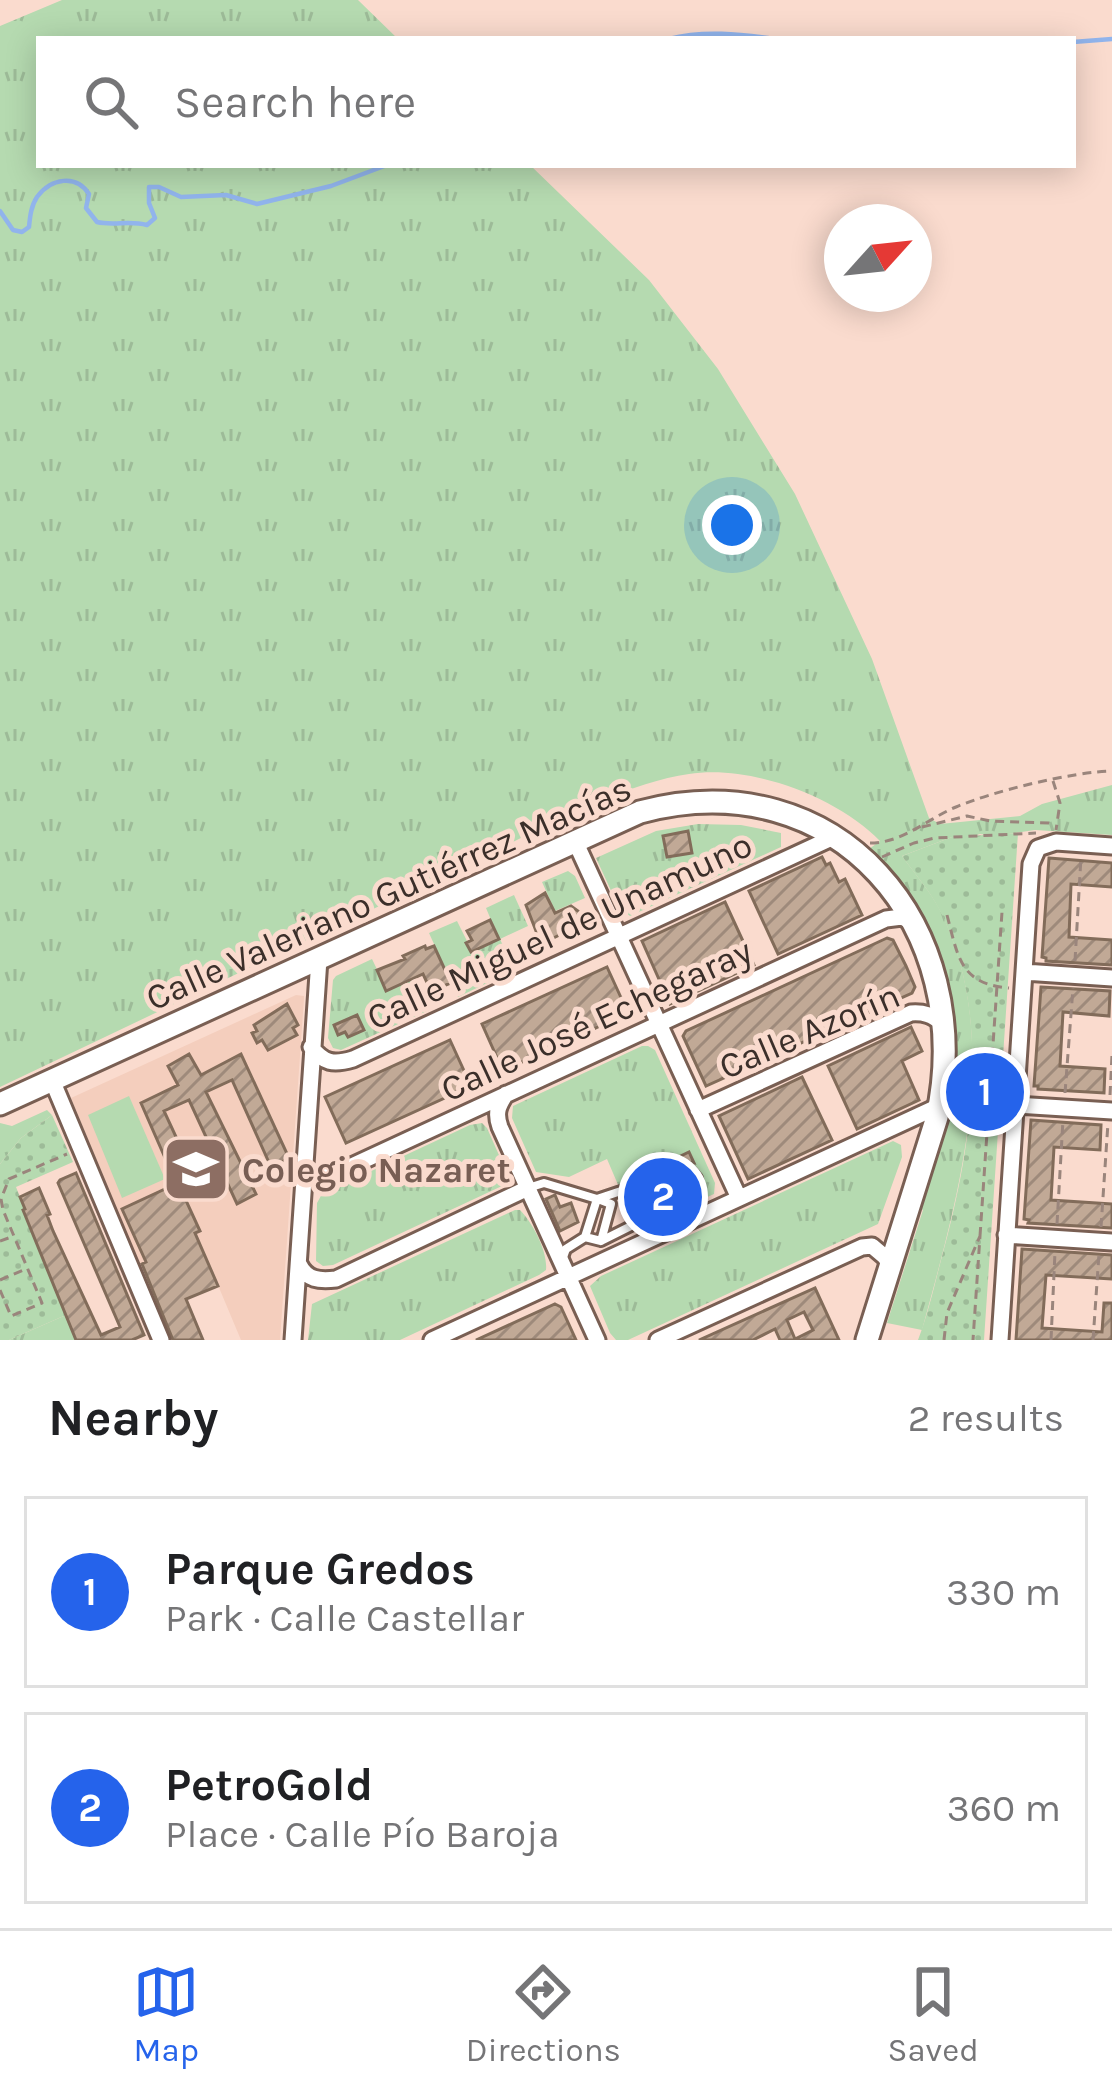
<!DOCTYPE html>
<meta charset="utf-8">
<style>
body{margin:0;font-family:Karla,sans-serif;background:#f2f2f2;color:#202124}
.compass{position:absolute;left:824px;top:204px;width:108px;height:108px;border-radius:50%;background:#fff;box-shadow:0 6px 30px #0003;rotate:63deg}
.you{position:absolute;left:732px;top:525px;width:42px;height:42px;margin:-30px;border:9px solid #fff;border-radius:50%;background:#1a73e8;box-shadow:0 0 0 18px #1a73e833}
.badge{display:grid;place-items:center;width:78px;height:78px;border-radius:50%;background:#2563eb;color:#fff;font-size:39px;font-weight:700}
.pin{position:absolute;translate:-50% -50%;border:6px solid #fff;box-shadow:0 3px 12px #0006}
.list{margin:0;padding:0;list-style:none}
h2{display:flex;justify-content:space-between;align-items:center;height:156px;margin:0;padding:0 48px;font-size:51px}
h2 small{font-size:39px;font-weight:400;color:#757577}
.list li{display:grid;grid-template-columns:78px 1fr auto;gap:36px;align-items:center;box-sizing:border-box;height:192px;margin:0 24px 24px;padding:0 24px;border:3px solid #e0e0e0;border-radius:0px}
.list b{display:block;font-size:45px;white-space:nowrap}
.list p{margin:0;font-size:39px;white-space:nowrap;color:#757577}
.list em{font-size:39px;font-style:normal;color:#757577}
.icon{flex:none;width:66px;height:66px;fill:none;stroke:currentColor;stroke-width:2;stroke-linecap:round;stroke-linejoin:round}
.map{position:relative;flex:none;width:1112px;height:1340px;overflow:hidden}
.search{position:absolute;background:#fff;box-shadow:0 6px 30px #0003;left:36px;right:36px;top:36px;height:132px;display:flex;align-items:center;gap:30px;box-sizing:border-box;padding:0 42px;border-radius:0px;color:#757577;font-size:45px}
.sheet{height:588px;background:#fff}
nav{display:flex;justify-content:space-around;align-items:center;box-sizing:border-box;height:168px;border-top:3px solid #e0e0e0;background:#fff;font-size:33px;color:#757577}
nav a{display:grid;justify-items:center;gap:6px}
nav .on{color:#2563eb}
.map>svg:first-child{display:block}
</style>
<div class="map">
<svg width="1112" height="1340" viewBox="0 0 1112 1340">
<defs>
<pattern id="grass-tufts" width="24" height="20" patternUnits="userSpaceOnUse" patternTransform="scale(3)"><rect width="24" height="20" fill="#b5dab0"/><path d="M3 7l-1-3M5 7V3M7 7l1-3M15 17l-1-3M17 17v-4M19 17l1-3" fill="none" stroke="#9dbb98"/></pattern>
<pattern id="park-dots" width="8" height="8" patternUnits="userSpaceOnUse" patternTransform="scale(3)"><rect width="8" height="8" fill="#b5dab0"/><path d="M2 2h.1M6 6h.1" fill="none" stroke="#9dbb98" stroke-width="1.8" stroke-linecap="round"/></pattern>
<pattern id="building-hatch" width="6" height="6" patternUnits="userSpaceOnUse" patternTransform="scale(3)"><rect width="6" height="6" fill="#c1a996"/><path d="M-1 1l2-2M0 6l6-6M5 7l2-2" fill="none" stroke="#9e8a7b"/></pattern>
</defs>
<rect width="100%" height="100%" fill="#fadbce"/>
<path fill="#f4cebd" d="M296 995 304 996V999L280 1340H241L199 1240 139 1265 71 1098Z"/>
<path fill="url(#grass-tufts)" d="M62 0H358L398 39H39V165H530L649 280 718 369 795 494 872 659 929 818 940 824 1020 816 1042 804 1112 785V835L1035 830 995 836 980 834 967 838 952 837 902 856C915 874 930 891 940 910 1005 1041 958 1197 922 1330L887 1323 923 1210 917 1207 948 1103 953 1066V1036L948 1000 865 852 880 841C838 797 750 764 689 774 618 784 528 836 462 867 307 940 154 1014 0 1087V26Z
M698 824 741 825 781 833V847L630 916 619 908 596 858 656 831Z
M568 871 575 876 585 898 555 911 542 882Z
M514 895 528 926 500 939 514 970 458 997 429 933 457 921 472 951 499 939 486 908Z
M372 959 387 990 415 978 429 1010 341 1050 333 1048 328 1038 333 980 336 976Z
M642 1046H648L655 1050 715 1183 714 1194 637 1229 607 1159 569 1177 536 1172 512 1118 513 1106Z
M47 1110 52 1115 21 1138 0 1164V1123L12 1126Z
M482 1123 487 1128 506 1171 507 1177 502 1186 333 1265 323 1266 316 1261 317 1203 322 1194 470 1125Z
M893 1141 901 1145 902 1157 878 1224 628 1340H616L610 1333 590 1286 601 1276Z
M515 1210H520C533 1223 548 1252 546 1270L539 1275 400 1340H308L312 1304Z
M66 1315 77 1340H9Z"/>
<path fill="url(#park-dots)" d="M1018 833 984 1340H918C928 1314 934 1287 941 1260 971 1151 994 1015 939 909 929 890 914 873 902 856L952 837Z
M52 1115 73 1162 16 1187 66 1315 9 1340H0V1164L21 1138Z"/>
<path fill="#b5dab0" d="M129 1096 165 1179 122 1198 88 1115Z"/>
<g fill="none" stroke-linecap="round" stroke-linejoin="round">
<path stroke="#91b4ec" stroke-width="4.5" d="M669 39C703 30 740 34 774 39
M796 39H809
M1073 42 1112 39
M0 211 13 230 22 232 29 227C30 217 31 206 37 197 51 178 76 174 89 194L86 208 97 222C114 226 129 220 147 225L155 218 149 203V187H159L181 197 226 195 257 204 331 186 387 165"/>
</g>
<path fill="url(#building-hatch)" stroke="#826c5a" stroke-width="3" fill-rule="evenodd" d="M688 831 692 853 667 857 663 836Z
M822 857 826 865 830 863 839 882 845 879 862 915 778 954 749 891Z
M1049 858 1112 863V887L1071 884 1069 937 1112 940V965L1046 961V958L1042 957Z
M545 893 555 913 571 906 582 914 586 922 541 944 526 905Z
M725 902 754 965 670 1004 642 941Z
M490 920 499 939 471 952 466 943 472 940 467 931Z
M887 938 893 940 906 966 915 987 912 993 706 1086 683 1036 686 1031Z
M425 946 426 949 434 946 451 983 431 991 423 974 386 991 377 970 405 959 403 956Z
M607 967 628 1013 503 1071 482 1024Z
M1041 987 1110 991 1109 1016 1063 1012 1060 1066 1105 1069 1104 1093 1038 1089V1086H1034Z
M287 1004 298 1025 293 1028 297 1035 268 1050 262 1040 257 1043 252 1033 257 1031 254 1025Z
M357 1015 364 1030 348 1037 345 1032 338 1035 334 1025Z
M911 1027 922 1051 902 1061 919 1100 857 1129 828 1066Z
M450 1040 471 1086 346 1143 325 1097Z
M189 1054 201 1075 241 1054 289 1158 271 1167 232 1080 206 1092 256 1194 237 1204 189 1100 164 1111 190 1167 173 1176 141 1103 178 1085 168 1066Z
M802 1077 832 1140 748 1179 719 1116Z
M1031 1120 1101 1125 1100 1150 1054 1147 1051 1200 1112 1204V1228L1028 1223 1029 1220 1024 1219Z
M689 1152 694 1163 687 1162 657 1175 654 1169Z
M76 1173 144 1335 132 1340H76L23 1210 25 1209 20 1197 39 1188 50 1214 47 1215 53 1231 101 1335 120 1327 58 1183 60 1180Z
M688 1180 690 1187 637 1214 633 1204Z
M178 1183 200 1231 195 1233 218 1286 186 1299 203 1340H173L142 1264 146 1262 122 1209Z
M555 1195 560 1207 571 1203 578 1222 560 1231 546 1199Z
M1022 1249 1112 1255V1279L1046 1275 1042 1328 1102 1332 1104 1303H1112V1340H1016Z
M815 1288 839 1340H780L775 1329 753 1340H699ZM804 1312 813 1330 795 1339 787 1320Z
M555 1304 561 1307 576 1340H476Z"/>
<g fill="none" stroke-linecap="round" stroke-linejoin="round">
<defs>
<path id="service" d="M528 1188 544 1183 597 1199 585 1237 566 1249 562 1260
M597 1199 627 1189 648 1188 690 1170 697 1178 699 1192 601 1241
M585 1237 601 1241 611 1204 598 1199"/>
<path id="minor" d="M575 841 739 1198
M1024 972 1112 978
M311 1047C324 1063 333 1065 353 1059L836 836
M52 1080 161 1340
M506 1094C498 1106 495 1113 500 1127L597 1340
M1015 1105 1112 1111
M698 1110 911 1013C924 1012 932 1015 942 1023
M304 1176 316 1177 343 1170 886 919 902 917 912 922
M1006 1235 1112 1242
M299 1264C307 1280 319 1281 336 1279L528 1188
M293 1340 319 959
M432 1340 939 1106
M658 1340 862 1247 872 1246 885 1257 891 1268
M1000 1340 1031 864 1038 848 1056 842 1112 846"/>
<path id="secondary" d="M0 1104 640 812C838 759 978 928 937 1117L867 1340"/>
</defs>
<use href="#service" stroke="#795f53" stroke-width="14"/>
<use href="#minor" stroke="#795f53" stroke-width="21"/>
<use href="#secondary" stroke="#795f53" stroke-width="27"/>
<path stroke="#9a857c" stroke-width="3" stroke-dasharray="9 6" stroke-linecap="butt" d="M1053 781 1060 803 1056 830
M922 827 967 816 990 821 1049 823 1054 826
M870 843C903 843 927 819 956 807 994 791 1071 772 1112 771
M882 857 914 843 935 838 1036 833
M947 915C958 957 960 984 1009 988
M1075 961 1081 857
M1065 1093 1073 988
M1110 1095 1112 1055
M1057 1224 1063 1120
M1101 1227 1108 1123
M980 1236 1002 912
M0 1241 14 1236
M0 1280 26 1269
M0 1290 11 1316 42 1303 3 1210 1 1199 9 1179 67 1154
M944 1340 947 1313 980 1236 973 1340
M1051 1340 1055 1252
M1093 1340 1099 1254"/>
<use href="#service" stroke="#fff" stroke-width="8"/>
<use href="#minor" stroke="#fff" stroke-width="15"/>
<use href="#secondary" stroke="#fff" stroke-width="21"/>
</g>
<defs>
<symbol id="school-square" viewBox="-11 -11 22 22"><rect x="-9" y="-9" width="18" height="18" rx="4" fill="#8d6e63" stroke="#fadbce"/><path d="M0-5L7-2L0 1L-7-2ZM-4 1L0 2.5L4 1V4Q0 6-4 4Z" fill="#fff"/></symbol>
</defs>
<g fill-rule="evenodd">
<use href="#school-square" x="158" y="1131" width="76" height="76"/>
</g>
<g text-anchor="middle" stroke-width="10" stroke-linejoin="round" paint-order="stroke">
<g font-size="36" fill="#3b2f2a" stroke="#fadbce">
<text transform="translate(388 892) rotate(-24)" y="13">Calle Valeriano Gutiérrez Macías</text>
<text transform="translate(559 930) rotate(-25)" y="13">Calle Miguel de Unamuno</text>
<text transform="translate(596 1019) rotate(-25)" y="13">Calle José Echegaray</text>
<text transform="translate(809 1030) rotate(-23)" y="13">Calle Azorín</text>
</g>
<g font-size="36" font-weight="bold" fill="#785e54" stroke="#fadbce" text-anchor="start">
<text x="242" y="1182">Colegio Nazaret</text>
</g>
</g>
</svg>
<svg class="compass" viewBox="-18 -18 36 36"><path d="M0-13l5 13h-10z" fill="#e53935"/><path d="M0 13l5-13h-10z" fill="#757577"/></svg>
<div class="you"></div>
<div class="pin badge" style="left:985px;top:1092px">1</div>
<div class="pin badge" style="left:663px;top:1197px">2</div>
<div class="search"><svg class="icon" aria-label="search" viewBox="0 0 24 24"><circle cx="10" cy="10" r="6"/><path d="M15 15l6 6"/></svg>Search here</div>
</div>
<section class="sheet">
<h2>Nearby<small>2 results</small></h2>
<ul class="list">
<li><span class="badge">1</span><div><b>Parque Gredos</b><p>Park · Calle Castellar</p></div><em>330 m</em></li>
<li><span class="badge">2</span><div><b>PetroGold</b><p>Place · Calle Pío Baroja</p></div><em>360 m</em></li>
</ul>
</section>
<nav>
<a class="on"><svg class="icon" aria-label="map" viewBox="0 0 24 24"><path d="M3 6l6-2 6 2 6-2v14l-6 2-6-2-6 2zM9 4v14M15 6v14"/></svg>Map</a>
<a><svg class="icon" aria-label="directions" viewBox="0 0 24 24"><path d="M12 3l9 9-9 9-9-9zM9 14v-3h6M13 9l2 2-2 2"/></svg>Directions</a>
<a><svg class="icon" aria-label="saved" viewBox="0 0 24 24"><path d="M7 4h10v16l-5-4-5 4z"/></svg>Saved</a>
</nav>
